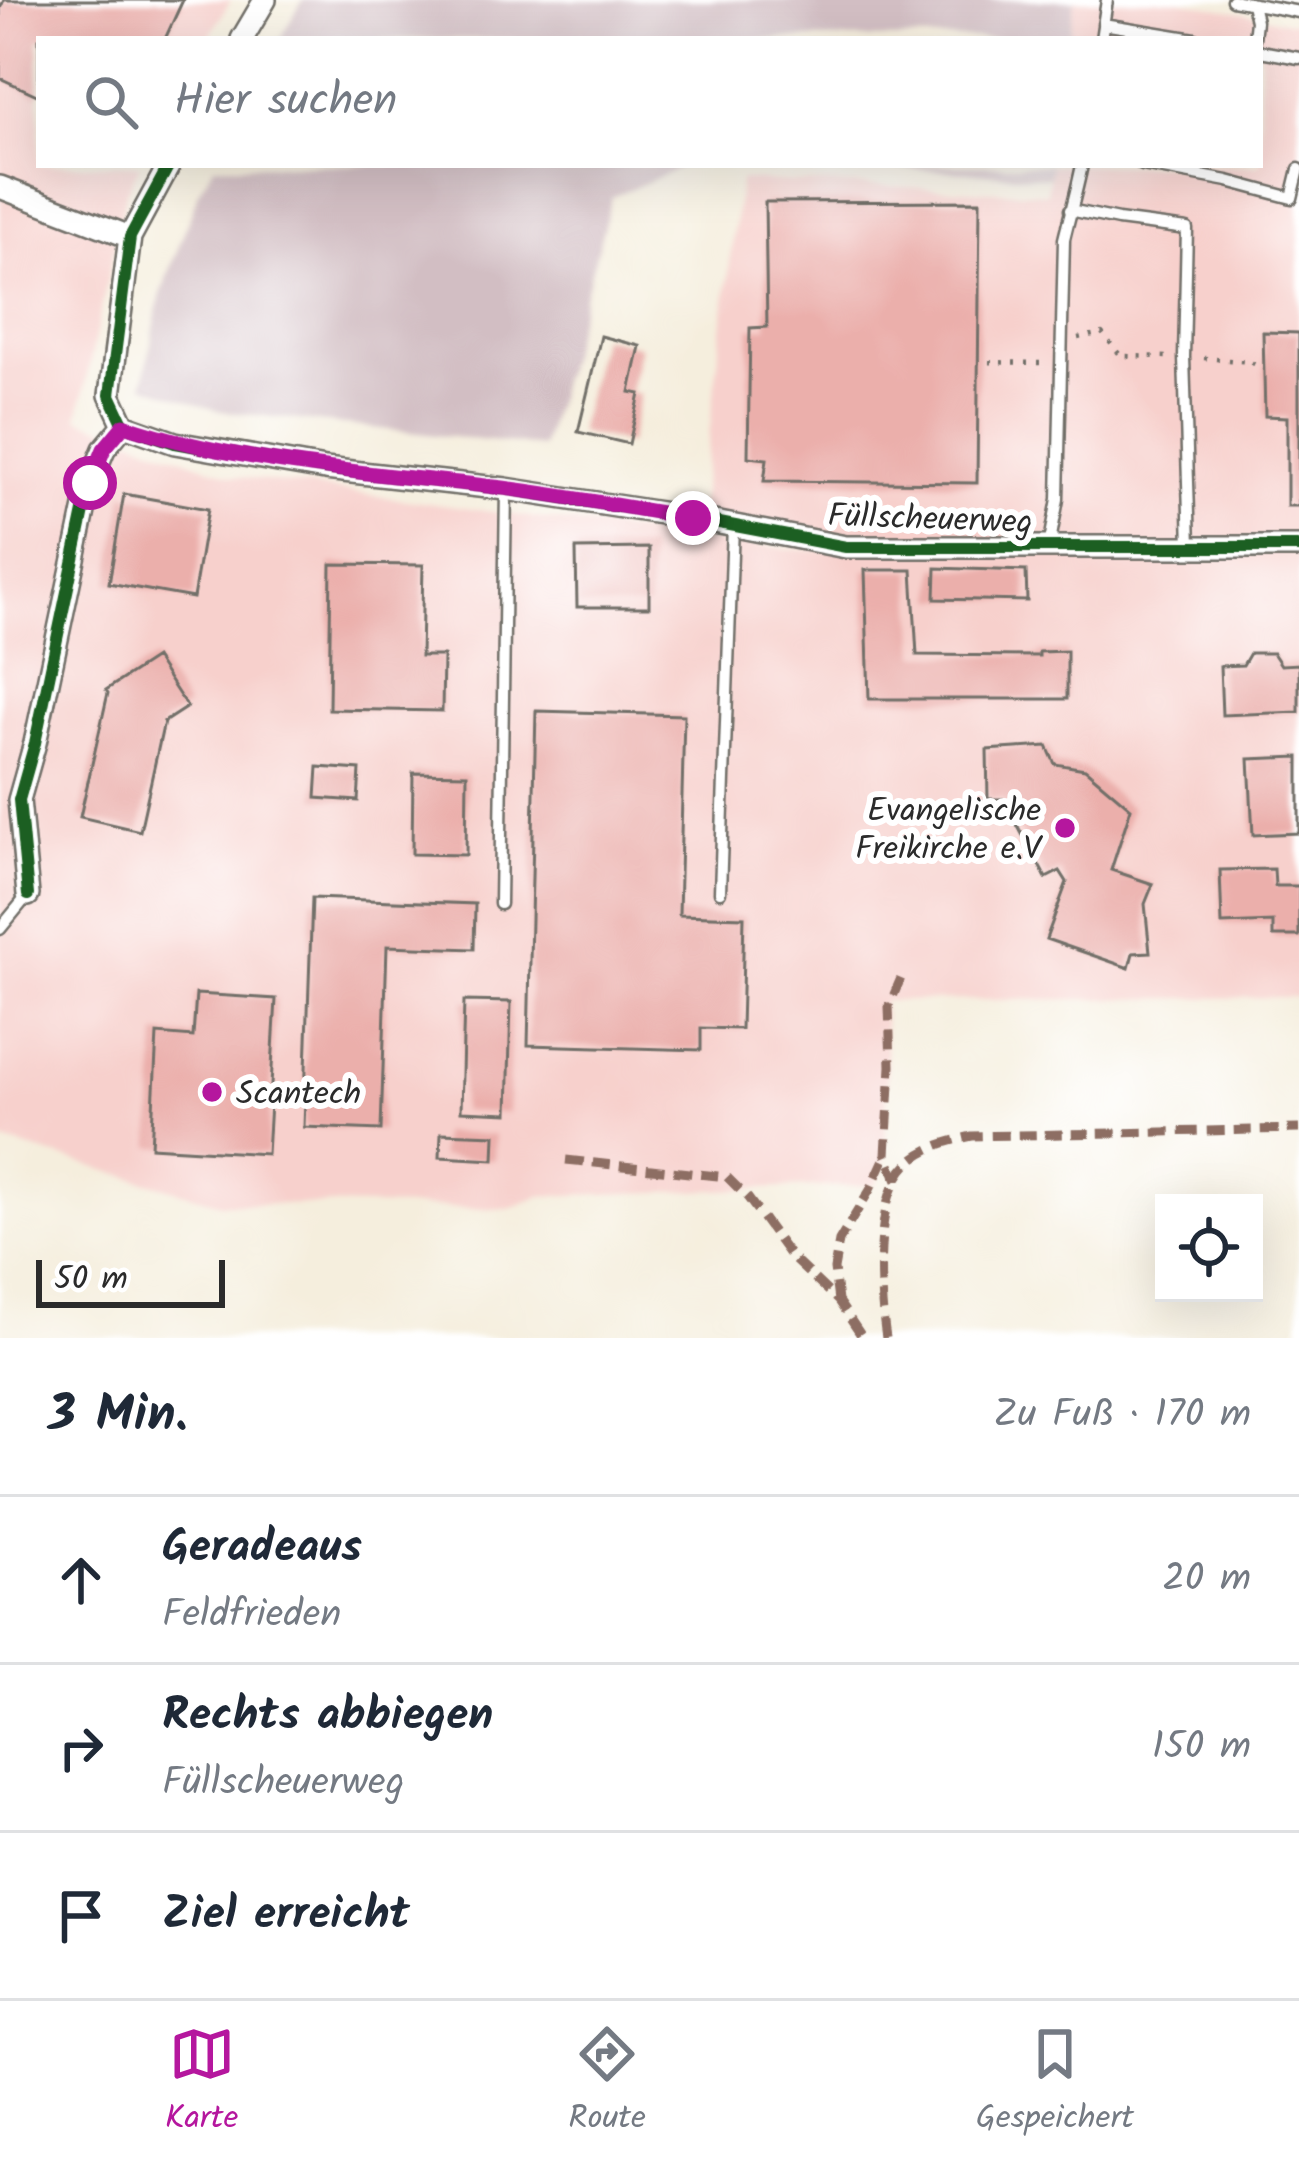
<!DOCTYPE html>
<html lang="de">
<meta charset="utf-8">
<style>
body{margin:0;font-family:Kalam,sans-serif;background:#f6f6f7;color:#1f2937}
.controls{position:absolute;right:36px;bottom:36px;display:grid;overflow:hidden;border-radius:0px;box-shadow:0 12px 48px #0002}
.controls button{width:108px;height:108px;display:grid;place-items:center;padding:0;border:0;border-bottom:3px solid #e0e1e3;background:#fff;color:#1f2937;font:60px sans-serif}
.scale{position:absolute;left:36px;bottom:30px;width:189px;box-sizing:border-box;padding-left:12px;border:6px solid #2b2b2b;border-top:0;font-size:33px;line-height:42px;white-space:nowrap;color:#2b2b2b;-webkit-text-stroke:9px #fff;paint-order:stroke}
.stop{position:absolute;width:36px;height:36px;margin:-27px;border:9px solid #b5179e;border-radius:50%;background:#fff}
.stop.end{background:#b5179e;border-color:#fff;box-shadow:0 3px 12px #0008}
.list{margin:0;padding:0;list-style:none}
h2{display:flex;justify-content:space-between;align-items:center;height:156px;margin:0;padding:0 48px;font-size:51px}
h2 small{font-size:39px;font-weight:400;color:#747a83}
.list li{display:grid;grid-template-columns:78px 1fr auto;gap:36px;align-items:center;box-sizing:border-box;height:168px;padding:0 48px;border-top:3px solid #e0e1e3}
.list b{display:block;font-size:45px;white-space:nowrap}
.list p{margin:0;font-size:39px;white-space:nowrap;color:#747a83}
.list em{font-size:39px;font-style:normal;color:#747a83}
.icon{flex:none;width:66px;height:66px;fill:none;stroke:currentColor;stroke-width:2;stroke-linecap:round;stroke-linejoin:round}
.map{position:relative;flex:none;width:1299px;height:1338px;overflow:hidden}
.search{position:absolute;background:#fff;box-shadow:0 12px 48px #0002;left:36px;right:36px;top:36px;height:132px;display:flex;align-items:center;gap:30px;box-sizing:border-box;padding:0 42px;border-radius:0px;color:#747a83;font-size:45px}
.sheet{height:660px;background:#fff}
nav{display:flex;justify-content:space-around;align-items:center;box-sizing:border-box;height:168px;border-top:3px solid #e0e1e3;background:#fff;font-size:33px;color:#747a83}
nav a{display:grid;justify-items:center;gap:6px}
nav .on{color:#b5179e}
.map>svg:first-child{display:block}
</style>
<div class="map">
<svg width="1299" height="1338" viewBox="0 0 1299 1338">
<rect width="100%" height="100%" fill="#fff"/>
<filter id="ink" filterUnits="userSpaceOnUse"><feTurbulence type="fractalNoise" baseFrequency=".00833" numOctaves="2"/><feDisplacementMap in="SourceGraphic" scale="24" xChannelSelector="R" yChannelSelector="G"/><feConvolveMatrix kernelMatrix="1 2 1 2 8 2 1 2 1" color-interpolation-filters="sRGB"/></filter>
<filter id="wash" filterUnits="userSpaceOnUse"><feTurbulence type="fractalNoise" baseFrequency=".004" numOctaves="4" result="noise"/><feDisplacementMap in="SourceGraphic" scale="48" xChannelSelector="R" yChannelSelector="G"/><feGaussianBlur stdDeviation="2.7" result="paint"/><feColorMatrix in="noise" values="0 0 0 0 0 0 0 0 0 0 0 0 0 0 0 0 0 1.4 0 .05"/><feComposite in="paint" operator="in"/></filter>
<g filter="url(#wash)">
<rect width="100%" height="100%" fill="#f5eedd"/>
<path fill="#f7d0cc" d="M0 0H231L208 39H39V165H140L126 192 78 418 232 476 674 537 832 553 698 525 740 180 1047 193 1051 165H1260V39H1069L1075 0H1177L1299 24V997L883 1001 887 1063 885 1163 875 1185 541 1196 509 1209 221 1203 0 1140Z"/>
<path fill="#d2bec3" d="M303 0H1075L1069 39H280Z
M214 165H704L683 167 612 197 542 447 219 411 143 385 160 297 198 194Z
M842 165H1051L1049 177Z"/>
<g id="blocks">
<path fill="#ebafab" d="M4 0H183L165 39H39V96L0 78V9Z
M980 201 977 483 764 481 767 459 748 457 750 328 767 327 765 202Z
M1263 332 1299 333V506H1287V417L1265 416Z
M601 336 640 346 630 392 640 394 629 444 578 432Z
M124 494 208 509 193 598 109 583Z
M649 548V607H577L576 549Z
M331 564 423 565 421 656H443L442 711 329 709Z
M936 568 1026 571 1027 601 935 599Z
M865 570H912L917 655 1039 656V652L1067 651V699H869Z
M1250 653H1273L1281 665 1299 664V712L1222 715 1220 666 1243 665Z
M155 658 187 707 164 722 140 831 80 817 108 693 106 690Z
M536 711 684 715 679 915 744 917 741 1029 701 1028V1050L528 1045Z
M1047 746 1055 764 1085 769 1131 808 1111 870 1153 884 1145 904 1150 952 1133 953 1129 968 1046 939 1067 882 1060 871 1046 878 1003 799H988L987 750Z
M1299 757V833L1253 835 1249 759Z
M318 767 360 770 358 801 316 798Z
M413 773 467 774 466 855 412 854Z
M1274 869 1275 886H1299V936H1273V922L1222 924 1220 870Z
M312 898 475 904 474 949 387 946 381 1130 304 1127Z
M196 994 276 999 267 1154 151 1147 157 1034 193 1037Z
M464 1001 511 1002 508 1113 461 1111Z
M441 1133 495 1135 494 1160 440 1157Z"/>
</g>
</g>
<g filter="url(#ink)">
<use href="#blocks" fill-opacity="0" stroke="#726f69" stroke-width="3"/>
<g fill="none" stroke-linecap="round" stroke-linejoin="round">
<defs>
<path id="lane" d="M1232 0 1299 12
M1252 4 1256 21 1254 39
M1103 24 1195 39
M1101 39 1107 0
M1260 51 1299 58
M1142 165 1228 181 1292 198 1299 169
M1070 210 1118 220 1187 229 1184 357 1190 545
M1049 547 1058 499 1064 239C1070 214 1077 190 1082 165
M720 892 733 525
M500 904 506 489
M0 929 28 895"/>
<path id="street" d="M242 39 265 0
M169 165 130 237 110 395 124 425 175 443 325 469 506 489 693 518 846 547H1299
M0 187 130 237
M28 895 19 800 35 743 90 483 104 449 124 425"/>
</defs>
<use href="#lane" stroke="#726f69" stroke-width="15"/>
<use href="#street" stroke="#726f69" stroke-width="26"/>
<path stroke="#726f69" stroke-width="4.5" stroke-dasharray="3 9" stroke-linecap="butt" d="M1078 338 1102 333 1121 356 1169 357
M1204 358 1250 362 1263 368
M977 362 1045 363"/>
<use href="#lane" stroke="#fff" stroke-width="10"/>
<use href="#street" stroke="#fff" stroke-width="21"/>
<path stroke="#8d6e63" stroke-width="9" stroke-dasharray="18 9" stroke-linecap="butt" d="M566 1160 727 1177 748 1198 790 1256 838 1301 863 1338
M897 1181 886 1155 891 1066 889 1006 901 978
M838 1301 834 1269 839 1241 870 1190 886 1155
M886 1338C879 1292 872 1195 910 1162 928 1146 950 1141 972 1136L1299 1129"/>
<defs>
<path id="cycleway" d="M169 165 130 237 110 395 124 425 175 443 325 469 506 489 693 518 846 547H1299
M28 895 19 800 35 743 90 483 104 449 124 425"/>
</defs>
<use href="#cycleway" stroke="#fff" stroke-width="20"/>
<use href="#cycleway" stroke="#1b5e20" stroke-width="12"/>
</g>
</g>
<g fill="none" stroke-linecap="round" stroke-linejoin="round" filter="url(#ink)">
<path stroke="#b5179e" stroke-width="15" d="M90 483 104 449 124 425C246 466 375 473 503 488 566 496 630 508 693 518"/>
</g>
<g fill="#b5179e" stroke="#fff" stroke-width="4.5">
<circle cx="1065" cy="828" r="12"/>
<circle cx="212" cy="1092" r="12"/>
</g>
<g text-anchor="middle" stroke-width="12" stroke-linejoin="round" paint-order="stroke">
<g font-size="33" fill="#2b2b2b" stroke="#fff">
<text transform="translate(930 517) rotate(2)" y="12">Füllscheuerweg</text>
</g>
<g font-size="33" fill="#2b2b2b" stroke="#fff" text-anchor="end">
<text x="1041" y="821">Evangelische<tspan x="1041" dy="38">Freikirche e.V</tspan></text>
<text x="236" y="1104" text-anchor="start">Scantech</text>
</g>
</g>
</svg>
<div class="controls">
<button><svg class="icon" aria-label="locate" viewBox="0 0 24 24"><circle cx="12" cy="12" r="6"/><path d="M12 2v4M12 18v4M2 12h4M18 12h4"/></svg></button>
</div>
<div class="scale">50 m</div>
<div class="stop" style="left:90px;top:483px"></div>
<div class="stop end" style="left:693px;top:518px"></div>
<div class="search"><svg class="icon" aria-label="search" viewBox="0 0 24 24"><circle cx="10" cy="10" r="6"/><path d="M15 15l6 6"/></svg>Hier suchen</div>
</div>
<section class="sheet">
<h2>3 Min.<small>Zu Fuß · 170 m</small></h2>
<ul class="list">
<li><svg class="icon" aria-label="ahead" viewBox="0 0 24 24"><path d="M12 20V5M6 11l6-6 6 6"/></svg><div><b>Geradeaus</b><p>Feldfrieden</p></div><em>20 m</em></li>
<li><svg class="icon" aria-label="right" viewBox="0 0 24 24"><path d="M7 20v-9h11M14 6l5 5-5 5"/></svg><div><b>Rechts abbiegen</b><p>Füllscheuerweg</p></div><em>150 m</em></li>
<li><svg class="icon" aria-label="arrive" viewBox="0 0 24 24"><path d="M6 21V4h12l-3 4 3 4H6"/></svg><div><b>Ziel erreicht</b></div></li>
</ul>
</section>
<nav>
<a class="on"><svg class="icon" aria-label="map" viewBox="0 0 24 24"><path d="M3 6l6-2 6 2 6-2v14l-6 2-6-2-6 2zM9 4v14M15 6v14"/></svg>Karte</a>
<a><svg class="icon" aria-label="directions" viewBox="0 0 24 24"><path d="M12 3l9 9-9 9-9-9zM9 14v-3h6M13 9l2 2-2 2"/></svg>Route</a>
<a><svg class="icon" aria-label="saved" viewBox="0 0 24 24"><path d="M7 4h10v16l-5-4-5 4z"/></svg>Gespeichert</a>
</nav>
